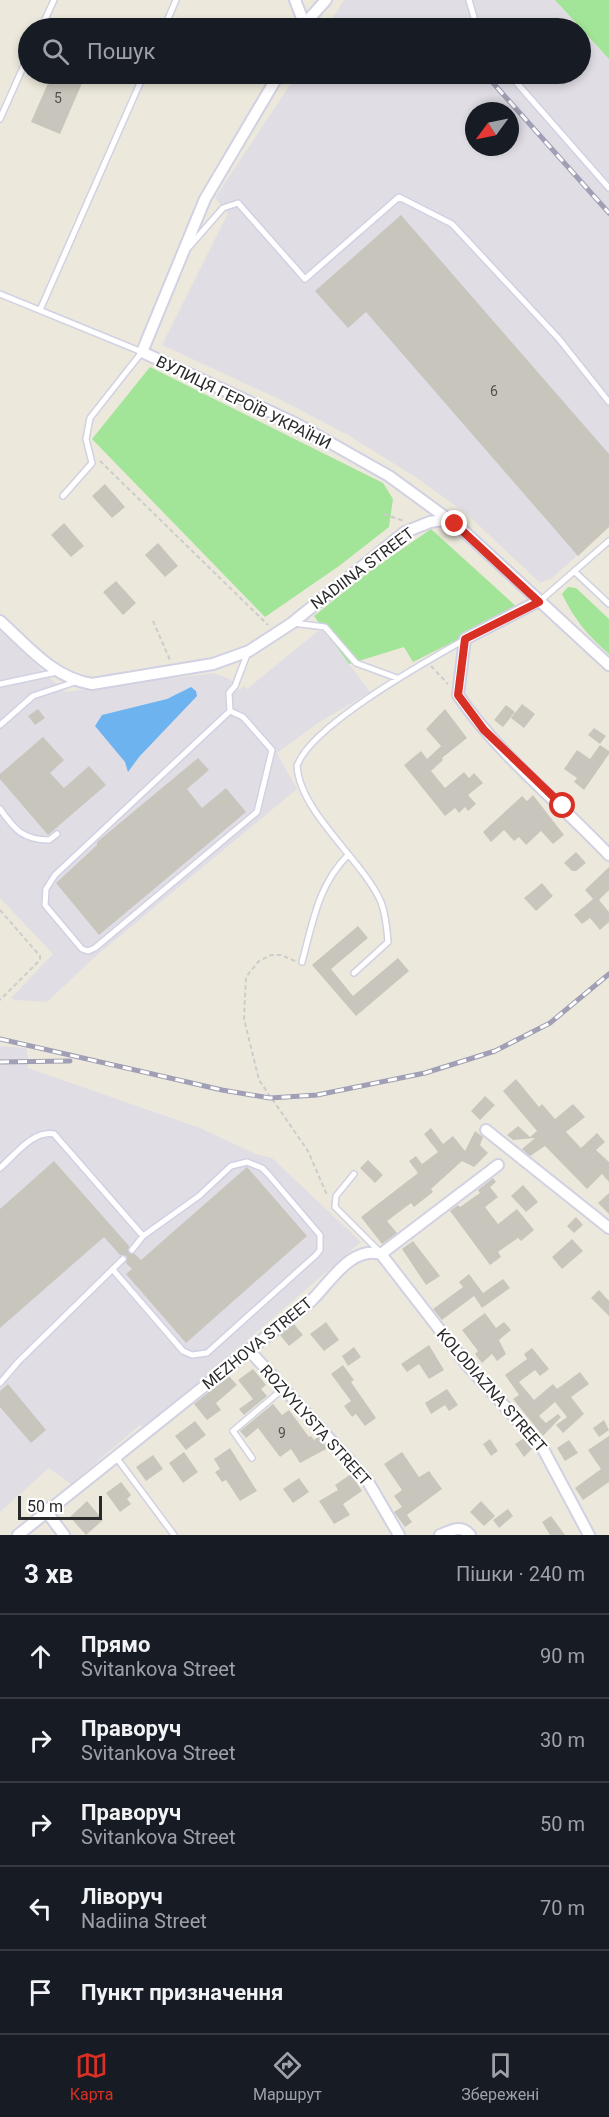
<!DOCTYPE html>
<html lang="uk">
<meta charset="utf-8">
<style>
body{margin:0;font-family:Roboto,sans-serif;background:#20242c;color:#f1f3f6}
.compass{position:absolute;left:465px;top:102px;width:54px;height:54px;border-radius:50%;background:#171b24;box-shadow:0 3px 9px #0003;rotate:237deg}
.scale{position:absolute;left:18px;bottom:15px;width:84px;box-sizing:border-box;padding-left:6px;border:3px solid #2a2a2a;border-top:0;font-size:16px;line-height:21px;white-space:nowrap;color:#2a2a2a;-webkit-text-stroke:4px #fff;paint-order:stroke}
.stop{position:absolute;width:18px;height:18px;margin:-14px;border:4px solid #d93025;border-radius:50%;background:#fff}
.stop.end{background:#d93025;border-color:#fff;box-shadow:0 2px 6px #0008}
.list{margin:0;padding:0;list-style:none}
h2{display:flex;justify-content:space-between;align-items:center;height:78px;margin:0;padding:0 24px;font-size:26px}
h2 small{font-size:20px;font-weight:400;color:#9ea1a6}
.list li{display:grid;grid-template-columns:39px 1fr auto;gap:18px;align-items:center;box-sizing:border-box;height:84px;padding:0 24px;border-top:2px solid #363941}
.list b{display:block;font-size:22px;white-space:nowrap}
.list p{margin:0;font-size:20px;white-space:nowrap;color:#9ea1a6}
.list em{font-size:20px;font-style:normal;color:#9ea1a6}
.icon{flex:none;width:33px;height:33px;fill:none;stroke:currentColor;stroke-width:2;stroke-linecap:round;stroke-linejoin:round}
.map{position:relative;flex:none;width:609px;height:1535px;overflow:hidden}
.search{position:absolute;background:#171b24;box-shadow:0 3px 9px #0003;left:18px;right:18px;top:18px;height:66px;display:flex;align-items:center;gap:15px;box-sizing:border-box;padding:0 21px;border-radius:33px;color:#9ea1a6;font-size:22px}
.sheet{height:498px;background:#171b24}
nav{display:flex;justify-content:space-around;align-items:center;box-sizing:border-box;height:84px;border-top:2px solid #363941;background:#171b24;font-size:16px;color:#9ea1a6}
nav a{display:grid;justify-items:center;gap:3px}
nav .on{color:#d93025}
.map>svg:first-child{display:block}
</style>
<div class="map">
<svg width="609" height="1535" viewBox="0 0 609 1535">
<rect width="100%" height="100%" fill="#ece9dc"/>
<path fill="#e1dde5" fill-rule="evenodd" d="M344 0H555L580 28H326Z
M580 29 609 59V527L552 578 540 583 467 514 417 478 348 435 281 400 162 345 228 213 215 198 297 74H580ZM474 111H510V147H474Z
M0 631 65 692 214 673 230 679 239 690 244 686 247 689 318 631H324L370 692 318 723 277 753 297 789 97 955 47 1002 15 1000 11 998 53 954 0 898Z
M0 1046 27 1048 28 1068 200 1128 256 1154 272 1158 361 1242 186 1393 143 1427 140 1425 71 1484 49 1468 0 1512Z"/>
<path fill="#a2e498" d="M555 0H609V59Z
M150 367 383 483 393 499 389 527 339 566 265 617 92 439Z
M431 529 519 609 413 662 404 647 349 664 314 616 369 572Z
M568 587 576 588 609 619V654C588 636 574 619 562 594Z"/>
<path fill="#6db3f0" d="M191 687 196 691 197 696 139 757 128 772 125 762 95 726 102 715 167 699Z"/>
<path fill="#c8c5bc" d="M52 74H86L60 134 31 122Z
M401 215 609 454V527L578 556 366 312 348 328 315 291Z
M105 484 125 507 112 518 92 496Z
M64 523 84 546 71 557 51 535Z
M158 543 178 566 165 577 145 555Z
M116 581 136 603 123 615 103 592Z
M522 704 535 714 524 728 511 718Z
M506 705 515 712 503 727 494 720Z
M38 709 45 718 35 725 28 716Z
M445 709 467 738 442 758 443 760 431 771 445 788 464 772 469 778 474 773 483 783 468 795 476 804 468 811 465 807 459 813 455 808 445 816 404 765 421 751 427 759 441 746 426 729Z
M594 728 606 736 600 744 588 735Z
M43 737 64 760 50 773 64 788 89 766 106 785 48 835 0 779V774Z
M600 745 609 751V754L584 790 574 782 577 778 564 769 577 750 590 759Z
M198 758 209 770 187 789 202 808 226 788 246 812 99 935 56 883 97 845V842Z
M533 795 564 835 553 844 541 831 526 845 519 837 514 841 504 830 491 842 483 832 522 796 527 801Z
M576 852 586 863 576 871H572L564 863Z
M609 867V890L599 900 609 912V922L600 930 590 918 582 924 574 915 593 899 585 890Z
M542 883 553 896 536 911 524 898Z
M358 926 368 938 331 969 353 996 398 958 409 971 356 1016 312 965Z
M516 1079 539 1107 542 1104 555 1119 573 1104 585 1117 566 1132 581 1148 597 1133 605 1142 596 1150 609 1162V1182L602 1174 587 1189 545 1146 530 1156 522 1149 535 1138 513 1140 507 1135 518 1126 530 1137 537 1131 503 1091Z
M485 1096 495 1105 480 1120 471 1111Z
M431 1128 443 1144 453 1136 465 1151 475 1131 483 1137 480 1145 488 1153 474 1167 462 1161 431 1189 433 1192 414 1207 411 1203 387 1221 397 1233 382 1244 361 1217 418 1173 409 1161 416 1156 422 1164 438 1152 424 1134Z
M368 1160 383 1175 375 1183 360 1168Z
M54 1161 129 1246V1253L135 1254 141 1260 247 1167 307 1236 186 1343 126 1274 132 1269 126 1263 127 1256 120 1255 104 1237 0 1328V1209Z
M493 1178 496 1182 490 1187 498 1197 485 1207 498 1224 517 1209 534 1230 521 1241 518 1238 498 1252 501 1257 490 1265 450 1211 458 1205 460 1207 480 1193 478 1190Z
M523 1185 538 1202 526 1212 511 1196Z
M609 1193V1214L598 1203Z
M576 1217 583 1225 574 1233 567 1226Z
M572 1239 583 1251 562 1269 552 1257Z
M413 1241 440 1276 426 1285 402 1249Z
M469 1274 483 1293 503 1279 510 1288 482 1308 474 1296 442 1320 433 1309 463 1287 459 1282Z
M599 1290 609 1301V1316L591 1298Z
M485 1313 496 1328 504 1322 511 1330 499 1340 506 1354 497 1361 492 1354 482 1363 475 1354 478 1351 462 1330Z
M326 1322 339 1340 324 1351 310 1334Z
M294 1324 303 1335 289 1346 280 1335Z
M429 1345 444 1370 429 1379 419 1364 407 1372 401 1364Z
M354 1347 361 1357 348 1366 342 1356Z
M532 1348 549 1369 540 1376 535 1370 519 1382 534 1400 553 1384 557 1389 580 1372 589 1384 571 1397 584 1414 563 1433 556 1425 567 1417 555 1402 539 1416 546 1423 558 1414 561 1417 543 1436 513 1399 519 1395 505 1375 527 1359 524 1354Z
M343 1365 354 1380 351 1382 376 1418 365 1426 356 1414 352 1417 344 1406 351 1401 331 1374Z
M253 1369 266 1385 261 1389 267 1396 244 1415 239 1409 253 1399 238 1380Z
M229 1376 237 1385 216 1403 221 1410 207 1420 194 1404Z
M8 1384 46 1430 31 1443 0 1407V1391Z
M447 1389 458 1405 449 1411 445 1405 431 1414 425 1403Z
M273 1404 282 1415 289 1410 309 1437 311 1436 314 1440 318 1437 328 1448 300 1463 291 1449 280 1457 258 1428 246 1438 240 1431Z
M604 1420 609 1430 599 1437 593 1428Z
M195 1421 206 1435 186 1450 175 1436Z
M609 1436V1482L583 1500 575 1488 601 1469 588 1450Z
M524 1438 532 1449 524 1457 515 1444Z
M490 1439 498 1451 491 1456 483 1444Z
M569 1440 578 1453 565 1461 557 1448Z
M230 1448 257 1491 240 1501 226 1480 222 1482 215 1472 220 1469 214 1459Z
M184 1452 198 1472 183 1483 169 1463Z
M402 1452 419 1477 429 1471 442 1489 407 1515 412 1522 405 1527 394 1512 402 1507 394 1496 402 1490 384 1464Z
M153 1455 163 1469 146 1481 136 1467Z
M351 1474 362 1491 343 1504 350 1515 334 1524 319 1501 338 1490 335 1485Z
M299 1478 309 1492 293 1503 283 1489Z
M121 1482 131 1495 127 1499 131 1504 120 1512 106 1493Z
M87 1501 103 1520 86 1535 70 1517Z
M481 1501 495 1516 484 1526 470 1512Z
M508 1509 513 1516 499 1528 493 1520Z
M551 1516 565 1535H550L542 1522Z"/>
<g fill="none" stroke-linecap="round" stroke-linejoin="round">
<defs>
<path id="service" d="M469 0 477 28
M41 28 54 0
M164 28 176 0
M509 74 609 188
M0 119 28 56
M188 248 223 208 238 203 305 279 399 197 452 224 559 339 609 402
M0 294 142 352 90 418 86 439 92 463 63 496
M40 310 144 74
M574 571 609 604
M540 601 609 541
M293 623 325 627 356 663 397 678
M0 684 57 672
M230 711 243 717 272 750 257 812 95 948 88 951 82 949 45 905 46 889 55 875 230 711 229 693 235 686 248 652
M0 725 33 696 75 682
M0 809C14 829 23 840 49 840L57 834
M302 962C313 922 318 885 348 855
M354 973 388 942C387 928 386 915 381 902 362 859 300 813 297 766 310 726 425 662 464 640
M0 1168C15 1155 33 1130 54 1134L143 1236
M354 1174 336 1196 335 1207 380 1252
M114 1271 183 1351 192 1355 207 1353 316 1255 320 1250V1235L268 1174 262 1168 247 1162 231 1166 199 1196 143 1236 132 1250
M0 1383 18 1362 123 1259
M116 1457 174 1535
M252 1458 233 1431 284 1388"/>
<path id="minor" d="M295 0 304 23
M301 28 326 0
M279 74 205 199 142 352 297 424 389 476 452 522
M539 601 465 639 458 695C498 754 560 803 609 855
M0 621C28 646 53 678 92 684L213 664 249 651 292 623 405 532 430 522 443 520 455 523 609 665
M486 1130 609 1228
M381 1254 467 1365 542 1447 589 1535
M248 1349 367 1480 399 1535
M49 1508V1515L64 1535
M18 1535 311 1301C330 1283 351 1245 381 1254L498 1165
M440 1535C451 1531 461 1524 470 1535"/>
</defs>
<use href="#service" stroke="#d1d1e3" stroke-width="8"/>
<use href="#minor" stroke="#d1d1e3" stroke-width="14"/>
<path stroke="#ccc" stroke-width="2" stroke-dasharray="4.5 3" stroke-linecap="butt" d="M100 461 268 625
M384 514 404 521
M153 621 170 660
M431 666 448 684
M0 910 40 956V960L0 1000
M295 961 281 955H271L259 961 246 977 244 1019 259 1080 308 1151 327 1195"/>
<use href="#service" stroke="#fff" stroke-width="5"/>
<use href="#minor" stroke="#fff" stroke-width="10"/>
<defs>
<path id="rail" d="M485 74 609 213
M0 1039 222 1090 270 1098 317 1095 425 1073 495 1051 550 1023 609 974
M0 1062 70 1061"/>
</defs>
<use href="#rail" stroke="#a09fb5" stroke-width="5"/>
<use href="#rail" stroke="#fff" stroke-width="3" stroke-dasharray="9" stroke-linecap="butt"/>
</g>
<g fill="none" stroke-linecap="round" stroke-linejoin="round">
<path stroke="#d93025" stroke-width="8" d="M455 524 539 602 465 639 458 695 484 730 563 806"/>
</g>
<g text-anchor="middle" stroke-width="4.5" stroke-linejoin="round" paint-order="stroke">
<g font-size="14" fill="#52514e">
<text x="58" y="103">5</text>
<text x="494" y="396">6</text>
<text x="282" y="1438">9</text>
</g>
<g font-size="16" fill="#2a2a2a" stroke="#fff">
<text transform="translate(244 402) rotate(26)" y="6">ВУЛИЦЯ ГЕРОЇВ УКРАЇНИ</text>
<text transform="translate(362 568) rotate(-37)" y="6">NADIINA STREET</text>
<text transform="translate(257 1343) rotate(-39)" y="6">MEZHOVA STREET</text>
<text transform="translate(492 1390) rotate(49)" y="6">KOLODIAZNA STREET</text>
<text transform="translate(316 1425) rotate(48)" y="6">ROZVYLYSTA STREET</text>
</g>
</g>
</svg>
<svg class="compass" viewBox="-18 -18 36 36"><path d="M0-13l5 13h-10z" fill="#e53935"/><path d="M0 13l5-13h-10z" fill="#9ea1a6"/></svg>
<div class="scale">50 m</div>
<div class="stop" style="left:563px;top:806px"></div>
<div class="stop end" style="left:455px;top:524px"></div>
<div class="search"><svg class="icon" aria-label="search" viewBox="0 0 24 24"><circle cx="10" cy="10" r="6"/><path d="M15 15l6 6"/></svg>Пошук</div>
</div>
<section class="sheet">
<h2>3 хв<small>Пішки · 240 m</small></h2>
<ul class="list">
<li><svg class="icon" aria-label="ahead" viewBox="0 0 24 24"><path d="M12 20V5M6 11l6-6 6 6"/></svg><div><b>Прямо</b><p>Svitankova Street</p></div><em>90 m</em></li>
<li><svg class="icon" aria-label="right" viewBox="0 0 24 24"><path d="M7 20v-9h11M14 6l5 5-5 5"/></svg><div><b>Праворуч</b><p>Svitankova Street</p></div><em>30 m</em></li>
<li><svg class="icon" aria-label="right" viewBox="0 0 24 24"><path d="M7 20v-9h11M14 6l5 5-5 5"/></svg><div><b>Праворуч</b><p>Svitankova Street</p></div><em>50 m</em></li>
<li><svg class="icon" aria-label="left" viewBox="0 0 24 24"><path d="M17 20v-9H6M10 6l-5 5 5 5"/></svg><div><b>Ліворуч</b><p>Nadiina Street</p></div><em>70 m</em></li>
<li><svg class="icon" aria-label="arrive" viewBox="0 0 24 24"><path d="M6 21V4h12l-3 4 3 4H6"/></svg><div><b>Пункт призначення</b></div></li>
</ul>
</section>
<nav>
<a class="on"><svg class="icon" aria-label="map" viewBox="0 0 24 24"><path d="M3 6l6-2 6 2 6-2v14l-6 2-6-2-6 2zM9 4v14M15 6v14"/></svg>Карта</a>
<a><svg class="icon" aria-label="directions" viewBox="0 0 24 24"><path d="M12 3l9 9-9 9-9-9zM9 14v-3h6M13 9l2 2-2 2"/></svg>Маршрут</a>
<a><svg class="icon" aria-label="saved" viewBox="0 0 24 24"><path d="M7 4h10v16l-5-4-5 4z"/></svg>Збережені</a>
</nav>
